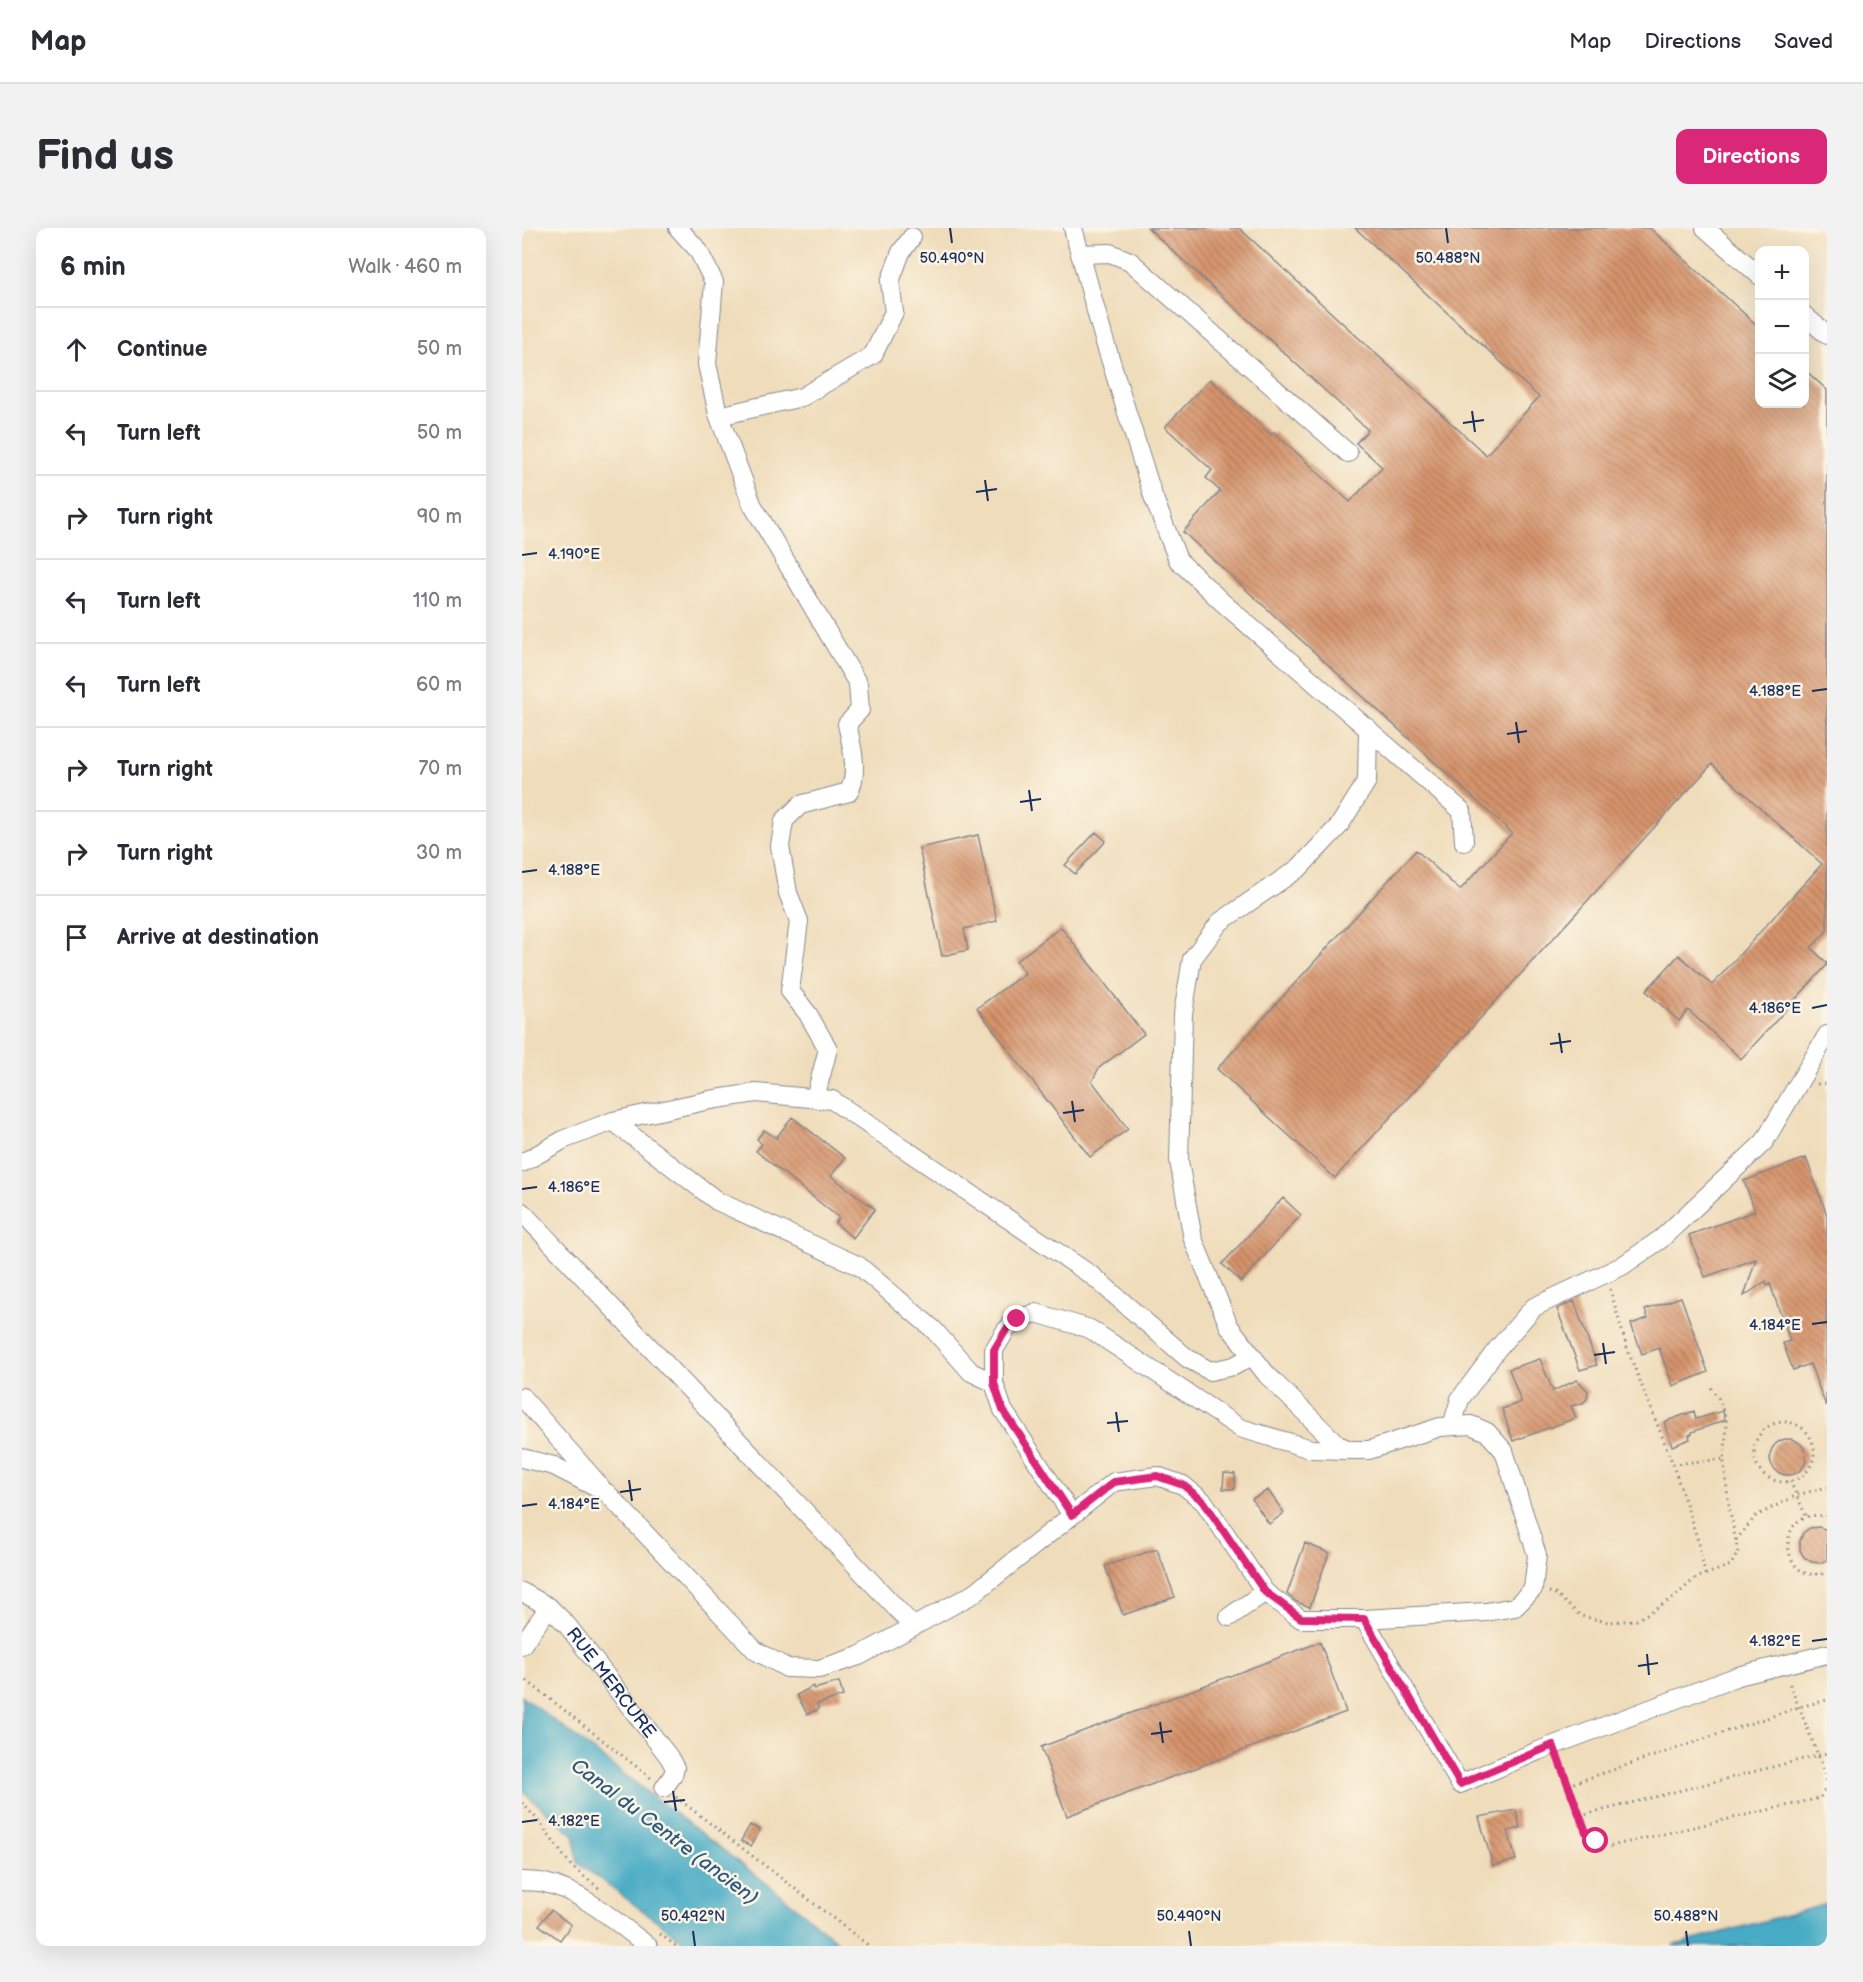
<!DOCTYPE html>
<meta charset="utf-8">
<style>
body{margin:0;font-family:"Balsamiq Sans",sans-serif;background:#f2f2f3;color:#2b2b33}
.controls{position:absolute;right:18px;top:18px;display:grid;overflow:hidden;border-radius:12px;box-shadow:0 6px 24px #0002}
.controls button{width:54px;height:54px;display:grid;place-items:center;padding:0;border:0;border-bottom:2px solid #e1e1e2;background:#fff;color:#2b2b33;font:30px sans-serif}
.stop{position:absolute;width:18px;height:18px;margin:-14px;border:4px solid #db2777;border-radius:50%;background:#fff}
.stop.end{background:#db2777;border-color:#fff;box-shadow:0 2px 6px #0008}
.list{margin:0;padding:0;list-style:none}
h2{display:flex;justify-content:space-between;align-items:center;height:78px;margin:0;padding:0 24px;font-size:26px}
h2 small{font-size:20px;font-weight:400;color:#7c7c81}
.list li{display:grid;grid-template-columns:39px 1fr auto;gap:18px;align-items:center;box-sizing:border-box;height:84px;padding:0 24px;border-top:2px solid #e1e1e2}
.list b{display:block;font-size:22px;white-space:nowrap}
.list em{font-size:20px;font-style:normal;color:#7c7c81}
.icon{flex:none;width:33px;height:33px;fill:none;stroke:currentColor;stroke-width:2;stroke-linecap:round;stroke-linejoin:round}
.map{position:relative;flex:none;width:1305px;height:1718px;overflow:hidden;border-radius:12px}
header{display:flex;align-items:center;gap:36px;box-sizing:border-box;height:84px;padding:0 30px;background:#fff;border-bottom:2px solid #e1e1e2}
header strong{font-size:28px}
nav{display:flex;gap:33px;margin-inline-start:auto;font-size:21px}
.intro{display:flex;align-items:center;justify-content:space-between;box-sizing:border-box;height:144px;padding:0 36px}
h1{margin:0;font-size:42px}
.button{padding:15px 27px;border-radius:12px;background:#db2777;color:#fff;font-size:21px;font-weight:700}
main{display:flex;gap:36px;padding:0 36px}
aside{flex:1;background:#fff;border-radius:12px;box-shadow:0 6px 24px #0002}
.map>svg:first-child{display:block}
</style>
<header>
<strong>Map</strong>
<nav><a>Map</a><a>Directions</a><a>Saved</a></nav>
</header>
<div class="intro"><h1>Find us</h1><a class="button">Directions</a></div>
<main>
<aside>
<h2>6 min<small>Walk · 460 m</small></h2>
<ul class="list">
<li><svg class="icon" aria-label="ahead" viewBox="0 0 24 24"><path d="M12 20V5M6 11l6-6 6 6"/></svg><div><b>Continue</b></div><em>50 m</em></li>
<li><svg class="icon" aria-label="left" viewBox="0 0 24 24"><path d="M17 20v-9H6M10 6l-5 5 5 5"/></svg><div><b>Turn left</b></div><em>50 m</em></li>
<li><svg class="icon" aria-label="right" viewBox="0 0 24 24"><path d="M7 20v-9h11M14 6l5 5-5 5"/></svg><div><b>Turn right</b></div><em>90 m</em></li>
<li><svg class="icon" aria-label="left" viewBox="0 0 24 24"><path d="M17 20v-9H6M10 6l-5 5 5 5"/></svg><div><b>Turn left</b></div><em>110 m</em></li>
<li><svg class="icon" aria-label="left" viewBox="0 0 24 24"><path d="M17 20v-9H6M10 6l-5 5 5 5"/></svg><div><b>Turn left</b></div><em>60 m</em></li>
<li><svg class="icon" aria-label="right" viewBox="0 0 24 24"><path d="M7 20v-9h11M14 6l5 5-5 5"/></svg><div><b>Turn right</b></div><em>70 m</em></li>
<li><svg class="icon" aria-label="right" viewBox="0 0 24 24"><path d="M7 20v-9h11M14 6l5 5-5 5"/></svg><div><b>Turn right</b></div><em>30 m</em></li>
<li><svg class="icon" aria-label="arrive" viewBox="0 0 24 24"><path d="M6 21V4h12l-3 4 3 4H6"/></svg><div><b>Arrive at destination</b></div></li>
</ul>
</aside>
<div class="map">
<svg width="1305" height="1718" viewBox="0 0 1305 1718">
<defs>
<pattern id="building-back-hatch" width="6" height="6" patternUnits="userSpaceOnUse" patternTransform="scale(1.5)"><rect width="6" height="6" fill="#d5936a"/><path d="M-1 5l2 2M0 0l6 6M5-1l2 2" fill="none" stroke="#ac785a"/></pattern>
</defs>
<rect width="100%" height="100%" fill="#fcf5e5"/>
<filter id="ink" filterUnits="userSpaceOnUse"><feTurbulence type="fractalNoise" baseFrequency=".0167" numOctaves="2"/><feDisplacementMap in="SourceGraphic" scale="12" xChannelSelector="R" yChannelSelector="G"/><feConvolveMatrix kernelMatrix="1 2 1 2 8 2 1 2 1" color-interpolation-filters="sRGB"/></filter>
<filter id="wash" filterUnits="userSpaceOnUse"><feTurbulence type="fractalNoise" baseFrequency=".008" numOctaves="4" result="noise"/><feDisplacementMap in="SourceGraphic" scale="24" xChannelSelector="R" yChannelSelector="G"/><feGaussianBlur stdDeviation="1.35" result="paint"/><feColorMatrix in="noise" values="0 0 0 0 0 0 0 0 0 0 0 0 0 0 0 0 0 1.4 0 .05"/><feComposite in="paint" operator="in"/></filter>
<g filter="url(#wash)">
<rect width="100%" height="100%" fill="#efdcba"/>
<path fill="#46abc5" stroke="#306d92" stroke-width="1.5" d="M0 1468 261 1668 321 1718H169L56 1635 52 1607 0 1563Z
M1305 1676V1718H1150Z"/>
<g id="blocks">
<path fill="url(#building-back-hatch)" d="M626 0H717L964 227 1017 169 833 0H1128L1238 100V176H1282V141L1305 162V703L1289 720 1305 735V737L1219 831 1166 782 1157 793 1124 763 1157 727 1190 757 1300 636 1190 536 813 950 695 841 894 622 938 662 990 605 661 304 698 263 684 250 690 242 643 199 688 151 749 207 752 204 828 274 860 239 834 215 846 202Z
M574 604 584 613 553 646 543 637Z
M456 607 475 693 442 701 446 722 420 728 397 620Z
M539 699 622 806 577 840 570 853 606 901 568 929 455 780 503 745 494 733Z
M270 889 323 930 309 948 353 981 331 1010 313 995 317 990 234 923 240 916 235 911 242 902 254 910Z
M1284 930 1305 987 1304 1178 1288 1136 1271 1142 1261 1115 1268 1113 1248 1056 1245 1058 1244 1053 1222 1068 1234 1031 1183 1049 1167 1007 1233 983 1222 953Z
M761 970 779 987 719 1054 700 1036Z
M1159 1069 1186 1144 1151 1158 1137 1120 1120 1126 1109 1096 1126 1090 1123 1082Z
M1052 1073 1075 1137 1058 1142 1035 1081Z
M1018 1131 1031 1163 1055 1152 1066 1163 1065 1171 1061 1175 1049 1178 1054 1190 991 1213 980 1181 999 1174 987 1141Z
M1172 1183 1174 1191 1201 1183 1203 1192 1170 1204V1206L1167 1207 1168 1211 1150 1218 1142 1194Z
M1248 1229a18 18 0 1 1 36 0a18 18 0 1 1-36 0Z
M702 1245 713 1246V1261H701Z
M746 1262 762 1285 747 1296 730 1271Z
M1297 1299 1305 1302V1332L1298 1335 1290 1334 1282 1329 1278 1322V1313L1281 1305 1288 1300Z
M783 1315 807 1325 788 1379 775 1374 765 1366Z
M635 1321 653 1369 601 1387 583 1338Z
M798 1414 824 1484 545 1588 519 1519Z
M317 1454 321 1468 295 1476 297 1481 285 1486 275 1467 291 1458 292 1461Z
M994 1582 998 1600 986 1603 994 1632 971 1638 957 1589Z
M228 1597 238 1602 229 1618 219 1613Z
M29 1682 49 1697 38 1712 17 1697Z"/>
</g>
</g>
<g filter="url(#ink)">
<use href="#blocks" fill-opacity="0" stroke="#85868c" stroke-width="1.5"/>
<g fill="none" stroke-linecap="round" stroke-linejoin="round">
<defs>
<g id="minor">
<path d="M156 0 176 22 192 54 185 136 196 186 230 276 336 456 338 482 325 496C330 519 337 543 327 564L278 577 262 593 258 618 266 665 277 693 268 763 286 786 306 821 293 870"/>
<path d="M551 0 581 108 631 268 656 332 700 374 940 583 942 614"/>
<path d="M1183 0 1238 48"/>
<path d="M558 26 588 25 608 33 826 225"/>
<path d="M1282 87 1305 107"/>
<path d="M197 188 280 169 351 127 372 84 368 54 379 24 390 9"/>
<path d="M91 893 188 872 234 865 310 872 572 1049 665 1130 688 1143 712 1138 730 1128"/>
<path d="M0 935 43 911 91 893 195 973 337 1038 411 1101 449 1144 472 1155"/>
<path d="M0 984 391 1398"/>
<path d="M0 1169 78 1258"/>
<path d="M930 1198 938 1171 976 1120 1012 1079 1100 1038 1139 1011 1242 914 1305 807"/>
<path d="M0 1230 32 1238 85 1265 234 1423 265 1440 297 1441 337 1428 451 1366 592 1254 635 1248 661 1257 682 1274 743 1364 779 1391H842L938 1556 1016 1523 1216 1448 1305 1426"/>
<path d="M550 1287 481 1182 472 1155V1122L484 1102 495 1091 514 1085 568 1101 718 1200 789 1221 825 1222"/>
<path id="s1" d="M0 1364 27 1379 45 1397 147 1529 153 1540 151 1547 142 1560"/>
<path d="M707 1389 743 1364"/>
<path d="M842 1391 964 1384 993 1379 1011 1361 1015 1327 982 1223 965 1204 949 1197 918 1199 847 1222H828L816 1217 745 1147 707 1098 671 1011 657 933 661 786 670 731 698 694 777 640 817 598 845 553 846 500"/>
<path d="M0 1417 27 1379"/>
<path d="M0 1653C8 1654 16 1653 23 1655 62 1664 95 1695 126 1718"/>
</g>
</defs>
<use href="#minor" stroke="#85868c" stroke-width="20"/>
<path stroke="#85868c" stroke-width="3" stroke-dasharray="1.5 4.5" stroke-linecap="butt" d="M1295 856H1305
M1088 1061 1106 1123 1149 1231 1165 1279 1177 1316 1183 1347
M1232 1224a30 30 0 1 1 60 0a30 30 0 1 1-60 0Z
M1151 1236 1202 1231
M1268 1253 1284 1288
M1305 1289C1250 1275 1257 1362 1305 1344
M1214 1312 1234 1288 1275 1267 1305 1259
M1027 1364 1032 1365 1059 1388 1086 1394 1115 1392 1151 1370 1174 1350 1209 1337 1216 1324 1207 1278 1202 1235 1205 1194 1197 1171 1188 1158
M0 1449 129 1550
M1036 1530 1064 1604 1074 1613 1089 1618 1298 1570 1305 1558 1300 1537 1266 1452
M1046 1557 1277 1479 1305 1472
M154 1569 347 1718
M0 1575 14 1590 50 1639 78 1661
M1058 1588 1305 1525
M138 1706 154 1718"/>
<use href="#minor" stroke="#fff" stroke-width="18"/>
</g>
</g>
<g fill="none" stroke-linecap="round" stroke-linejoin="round" filter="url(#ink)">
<path stroke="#db2777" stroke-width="8" d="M495 1091 484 1102 472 1122V1155L481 1182 550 1287 592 1254 635 1248 661 1257 682 1274 743 1364 779 1390 842 1391 938 1556 1031 1517 1064 1604 1074 1613"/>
</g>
<path fill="none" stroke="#1b2f5e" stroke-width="2" d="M428 0 430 15M924 0 926 15M950 183 953 204M941 195 962 192M463 252 466 273M454 264 475 261M0 327 15 325M1290 463 1305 461M994 494 997 515M985 506 1005 503M507 562 510 583M498 574 519 571M0 644 15 642M1290 780 1305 777M1037 805 1040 825M1028 816 1049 813M550 873 553 894M541 885 562 882M0 961 15 959M1290 1096 1305 1094M1081 1115 1084 1136M1072 1127 1093 1124M594 1184 597 1204M585 1195 606 1193M107 1252 110 1273M98 1264 119 1261M0 1278 15 1276M1290 1413 1305 1411M1125 1426 1127 1447M1116 1438 1136 1435M638 1494 641 1515M629 1506 650 1503M151 1563 154 1583M142 1574 163 1572M0 1594 15 1592M171 1703 173 1718M667 1703 669 1718M1164 1703 1166 1718"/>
<g text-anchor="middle" stroke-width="5" stroke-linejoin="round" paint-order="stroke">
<g font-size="18" fill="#1b2f5e" stroke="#fcf5e5">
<text dy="6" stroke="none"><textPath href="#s1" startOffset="129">RUE MERCURE</textPath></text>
</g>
<g font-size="20" font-style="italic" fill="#2a5a82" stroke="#fcf5e5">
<text transform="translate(143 1603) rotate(37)" y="7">Canal du Centre (ancien)</text>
</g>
</g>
<g font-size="15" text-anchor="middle" fill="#1b2f5e" stroke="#fcf5e5" stroke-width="5" stroke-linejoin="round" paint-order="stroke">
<text x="430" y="35">50.490°N</text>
<text x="926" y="35">50.488°N</text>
<text x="52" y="331">4.190°E</text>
<text x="1253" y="468">4.188°E</text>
<text x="52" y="647">4.188°E</text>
<text x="1253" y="785">4.186°E</text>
<text x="52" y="964">4.186°E</text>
<text x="1253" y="1102">4.184°E</text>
<text x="52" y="1281">4.184°E</text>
<text x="1253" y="1418">4.182°E</text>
<text x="52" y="1598">4.182°E</text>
<text x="171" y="1693">50.492°N</text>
<text x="667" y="1693">50.490°N</text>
<text x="1164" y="1693">50.488°N</text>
</g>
</svg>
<div class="controls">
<button>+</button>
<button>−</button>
<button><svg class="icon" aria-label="layers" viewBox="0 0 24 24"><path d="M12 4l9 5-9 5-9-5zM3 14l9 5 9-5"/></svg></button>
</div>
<div class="stop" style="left:1074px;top:1613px"></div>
<div class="stop end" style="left:495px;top:1091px"></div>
</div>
</main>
